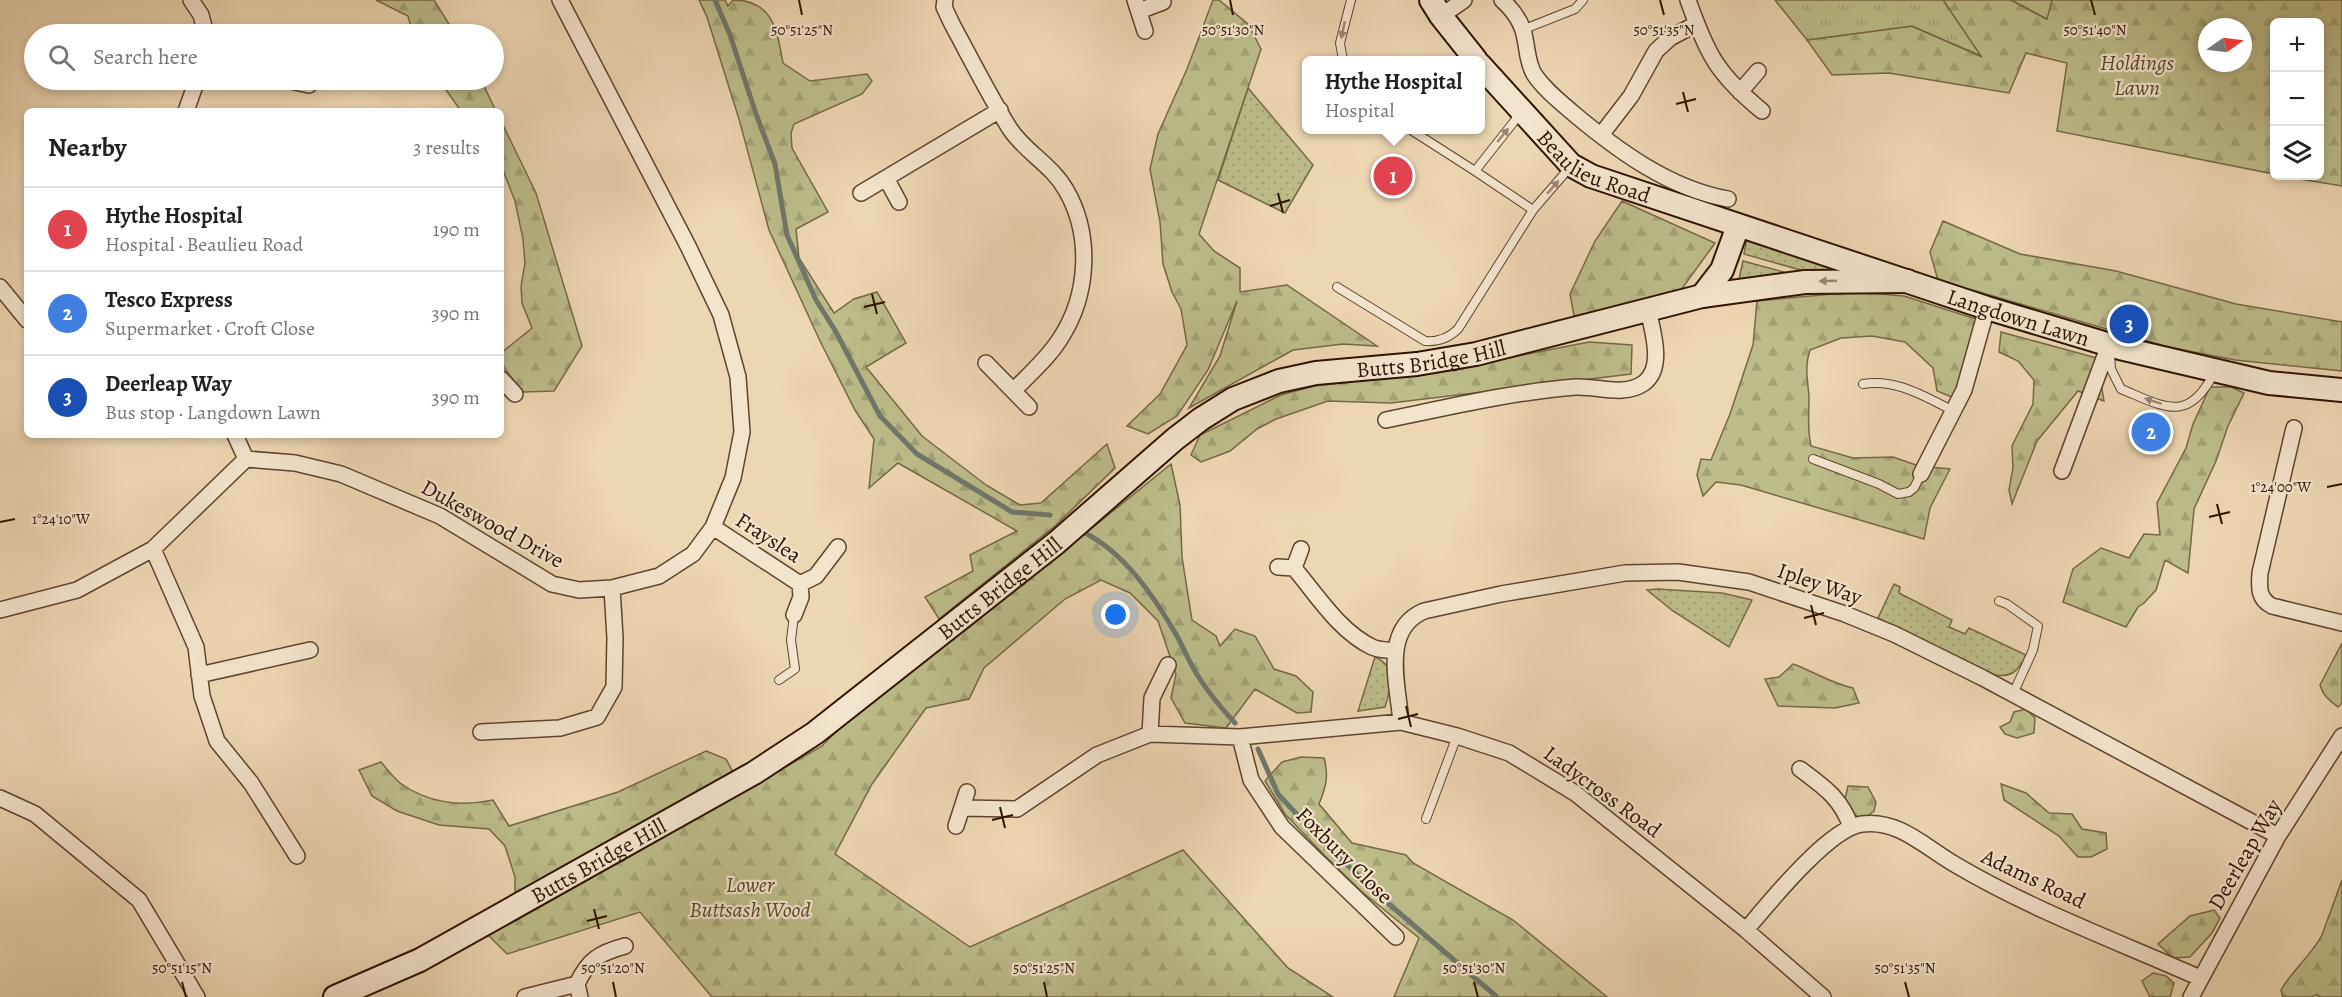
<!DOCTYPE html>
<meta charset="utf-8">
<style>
body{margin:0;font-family:Alegreya,serif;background:#f6f6f6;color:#202124}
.controls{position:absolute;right:18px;top:18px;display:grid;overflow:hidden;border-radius:9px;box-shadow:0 3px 9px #0003}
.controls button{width:54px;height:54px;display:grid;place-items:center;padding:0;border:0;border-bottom:2px solid #e0e0e0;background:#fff;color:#202124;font:30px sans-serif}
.compass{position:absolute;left:2198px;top:18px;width:54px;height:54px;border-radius:50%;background:#fff;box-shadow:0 3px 9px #0003;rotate:76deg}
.you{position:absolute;left:1116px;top:615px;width:21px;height:21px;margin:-15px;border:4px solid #fff;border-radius:50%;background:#1a73e8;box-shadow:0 0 0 9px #1a73e833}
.badge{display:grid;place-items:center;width:39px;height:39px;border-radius:50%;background:#8f2418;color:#fff;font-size:20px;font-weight:700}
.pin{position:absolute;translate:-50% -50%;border:3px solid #fff;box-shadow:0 2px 6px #0006}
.popup{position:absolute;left:1302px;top:56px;width:183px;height:78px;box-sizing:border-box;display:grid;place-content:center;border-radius:9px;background:#fff;filter:drop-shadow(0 2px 4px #0005);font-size:20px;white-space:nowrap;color:#757577}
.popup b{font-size:22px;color:#202124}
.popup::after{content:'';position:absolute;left:50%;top:100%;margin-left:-12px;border:12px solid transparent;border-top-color:#fff}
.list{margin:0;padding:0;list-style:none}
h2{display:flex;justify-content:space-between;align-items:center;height:78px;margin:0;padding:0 24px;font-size:26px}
h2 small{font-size:20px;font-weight:400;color:#757577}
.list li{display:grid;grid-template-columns:39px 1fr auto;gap:18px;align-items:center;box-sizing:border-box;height:84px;padding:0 24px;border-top:2px solid #e0e0e0}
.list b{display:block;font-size:22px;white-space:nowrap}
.list p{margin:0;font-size:20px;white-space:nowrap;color:#757577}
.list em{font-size:20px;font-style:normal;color:#757577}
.icon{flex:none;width:33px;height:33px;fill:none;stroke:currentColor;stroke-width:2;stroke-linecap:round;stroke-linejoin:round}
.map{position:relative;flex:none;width:2342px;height:997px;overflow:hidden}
.search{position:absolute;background:#fff;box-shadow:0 3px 9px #0003;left:24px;top:24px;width:480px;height:66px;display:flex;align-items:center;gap:15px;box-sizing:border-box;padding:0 21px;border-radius:33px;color:#757577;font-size:22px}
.panel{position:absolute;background:#fff;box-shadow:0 3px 9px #0003;left:24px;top:108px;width:480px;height:330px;border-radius:9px}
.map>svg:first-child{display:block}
</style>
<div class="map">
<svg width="2342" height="997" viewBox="0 0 2342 997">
<defs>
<pattern id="grass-dots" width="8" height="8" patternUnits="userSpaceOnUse" patternTransform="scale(1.5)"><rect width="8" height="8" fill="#bcbd89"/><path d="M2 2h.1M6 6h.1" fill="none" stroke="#a2a274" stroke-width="1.8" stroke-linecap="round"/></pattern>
<pattern id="forest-firs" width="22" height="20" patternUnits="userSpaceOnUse" patternTransform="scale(1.5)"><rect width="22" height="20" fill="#bcbd89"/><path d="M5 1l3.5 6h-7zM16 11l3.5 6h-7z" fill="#a2a274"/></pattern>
<pattern id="park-tufts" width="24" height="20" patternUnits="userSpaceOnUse" patternTransform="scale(1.5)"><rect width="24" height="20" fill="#bcbd89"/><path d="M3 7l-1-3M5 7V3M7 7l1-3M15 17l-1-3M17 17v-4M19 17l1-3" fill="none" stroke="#a2a274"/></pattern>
</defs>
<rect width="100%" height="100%" fill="#edd6b2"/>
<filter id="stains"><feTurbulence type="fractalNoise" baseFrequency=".00333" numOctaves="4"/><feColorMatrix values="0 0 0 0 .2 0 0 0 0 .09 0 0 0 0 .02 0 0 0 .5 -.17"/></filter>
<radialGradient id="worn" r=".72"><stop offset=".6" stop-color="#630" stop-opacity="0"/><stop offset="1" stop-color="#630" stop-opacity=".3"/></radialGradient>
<path fill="url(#grass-dots)" stroke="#766845" stroke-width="1.5" d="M1248 88 1313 165 1285 213 1218 180Z
M1747 239 1848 272 1804 271 1744 254Z
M1743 261 1798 276 1738 284Z
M1894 584 1900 587 1899 593 1952 620 1949 627 1965 634 1969 628 2026 655C2018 672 2010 679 1991 674L1878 618Z
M1657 589 1722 593 1752 600 1729 647 1673 611 1647 590Z
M1375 657C1397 666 1391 688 1385 707L1358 711Z"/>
<path fill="url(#forest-firs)" stroke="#766845" stroke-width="1.5" fill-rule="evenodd" d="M376 0H434L455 34H413L408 16Z
M699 0H725L728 6 733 0C773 0 777 30 783 63L810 81 867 74 872 81 862 94 794 124 791 133 792 148 828 212 796 229 799 258 834 313 854 299 877 292 906 343 866 367 922 436 986 485 1020 505 1041 503 1107 444 1115 468 1055 526 939 619 925 597 973 571 970 555 1017 531 898 463 869 488 874 439 855 410 820 341 769 230 739 119 707 17Z
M1213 0H1219L1248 24 1261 49 1199 234 1214 251 1240 268V292L1287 285 1377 346 1343 344 1293 350 1189 408 1220 356 1237 301 1208 370 1177 416 1148 434 1127 426 1160 394 1187 345 1181 309 1172 292 1163 264 1160 222 1150 169 1158 134 1187 69Z
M1943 0H2011L2046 19 2052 0H2342V186L2282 176H2320V22H2274V174L2057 131 2067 63 2026 53 2009 93 1889 73 1832 75 1807 40 1912 26 1980 56ZM2207 27H2243V63H2207Z
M439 80H481L496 111H461Z
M501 121 536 193 582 346 554 391 523 392 501 364V353L532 328 522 303 521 286 525 263 523 239 515 201 501 165Z
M1622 201 1715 243 1678 294 1574 316 1570 294 1595 241Z
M1943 221 2020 254 2116 271 2236 304 2342 322V371L2235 360 2168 347 1976 291 1939 284 1930 252Z
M1854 292 1904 296 1976 319 1954 398 1937 391 1933 368 1905 342 1872 336 1841 338 1810 350C1804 368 1808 379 1809 398 1809 415 1807 429 1811 446L1853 458 1893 457 1919 466 1950 469 1930 508 1924 539 1741 485 1716 482 1703 496 1697 475 1701 459 1711 460 1730 414 1753 345 1757 301Z
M2001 332 2097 358 2104 401 2078 391 2037 441 2012 504 2009 490 2013 468 2012 446 2033 404 2034 380 2018 361 1999 352Z
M1589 342 1632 345 1631 374 1391 403 1328 401 1276 419 1257 429 1230 451 1201 462 1191 455 1200 435 1281 395 1314 386 1432 373Z
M2210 387H2231L2244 393 2228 426 2216 461 2194 509 2188 573 2165 560 2156 590 2144 603 2138 607 2126 627 2063 602 2073 569 2101 548 2129 558 2144 534 2160 535 2157 503 2186 448 2193 424Z
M1171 464 1180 505 1182 557 1192 620 1216 636 1220 646 1235 629 1255 636 1274 669 1296 676 1313 692 1311 712 1297 713 1255 689 1226 728 1185 723 1171 698 1176 674 1158 621 1130 593 1101 580 1065 599 984 668 969 699 926 708 872 784 835 854 970 947 1183 850 1288 968 1333 997H712L640 912 507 954 484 931 687 824 822 746 849 719 966 630Z
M2342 643V703L2338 707C2329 700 2323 696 2320 685Z
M1793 664C1815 672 1830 683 1853 688L1859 703 1835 708 1778 706 1765 679 1779 677Z
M2026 709 2035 718 2034 733 2017 738 2005 734 2000 727 2010 722 2014 712Z
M706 751 726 759 734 774 515 894V877L505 846 489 829 439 825 397 811 372 796 359 770 381 762C387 769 393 777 400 783 427 803 461 807 493 800L509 826 618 792Z
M1301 757 1324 758C1329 776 1326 787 1319 804L1352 843 1406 855 1413 863 1513 920 1607 997H1394L1419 938 1362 892 1325 856 1285 814 1265 781 1282 762Z
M2001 784 2026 793 2049 813 2072 814 2082 829 2106 833 2107 849 2091 857H2078L2059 836 2004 800Z
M1848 786 1868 787 1876 802 1874 811 1863 819 1852 814 1845 799Z
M2342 880V997H2322L2315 995 2312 997H2283L2281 990C2293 969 2311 956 2322 935Z
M2214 910 2220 918 2212 933 2190 957 2173 958 2158 944 2190 916Z
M2153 973 2166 976 2174 983 2170 997H2150L2142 981Z"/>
<path fill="url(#park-tufts)" stroke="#766845" stroke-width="1.5" d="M1775 0H1943L1981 56 1912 26 1807 40Z
M2011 0H2052L2047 19Z"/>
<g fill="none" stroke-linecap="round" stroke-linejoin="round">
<path stroke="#6f776a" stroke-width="5" d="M715 0 730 35 756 114 775 164 787 235 816 300 836 332 880 416 917 454 1012 512 1050 515
M1083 532C1124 552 1154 596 1177 636 1184 649 1190 664 1198 676 1208 692 1222 709 1235 723
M1258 749 1278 794 1316 835 1382 898 1497 997"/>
<defs>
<path id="lane" d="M1522 30 1575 9 1583 0
M1343 60 1340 43 1351 0
M1411 130 1475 171 1520 114
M1475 171 1533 210 1571 166
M1337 287 1425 341C1439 342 1449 338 1458 329L1533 210
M2110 354 2111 369 2121 389C2165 407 2188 424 2214 373
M1863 384C1896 378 1925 397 1954 411
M1813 459 1879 484 1898 494 1909 492 1914 488 1921 474
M1999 601 2007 604 2038 626 2033 650 2013 694
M779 680 795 669 791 640 794 615
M1426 819 1457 736"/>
<path id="street" d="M191 0 201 15 206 34
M945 0 944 7 952 24C971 59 989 95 1010 129 1025 152 1052 165 1066 190 1092 235 1089 295 1060 339 1048 358 1030 374 1014 390
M1135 0 1145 31
M1502 0C1513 10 1523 24 1525 39 1528 52 1527 61 1534 74 1544 89 1559 101 1573 113 1617 150 1670 189 1728 199
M1688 0C1707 54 1717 74 1762 111
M1139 11 1163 2
M1441 16 1464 0
M286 80 309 85
M1740 92 1758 71
M186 111 197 80
M1601 135 1631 96 1656 51 1670 38 1696 24
M886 178 899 202
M861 193 1000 110
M0 287 27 320
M986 363 1029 407
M501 379 515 394
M1386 420C1449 407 1512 392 1576 387 1598 386 1624 397 1644 383 1665 367 1652 330 1648 309
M2294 428 2260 573C2259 587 2258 599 2272 606L2342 623
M235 435 246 459
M2062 471 2109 345
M1921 474 1964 390 1987 308
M713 527 800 584 816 576 838 547
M153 549 196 647 202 696 217 741 251 783 297 856
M1301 549 1294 568C1317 595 1339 631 1372 647 1378 650 1388 650 1395 651
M1278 567 1294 568
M0 610 77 590 153 549 246 459 295 463 341 474 440 516 552 584 579 590 612 588 659 576 693 554 713 527 733 478 742 432 738 377 721 315 688 246 560 0
M794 615 801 597 800 584
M199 675 310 650
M1401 722C1398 685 1381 629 1424 611L1501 594 1625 573 1678 572 1749 582 1845 614 1894 634 1983 678 2278 836
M481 732 560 728 597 717 614 687 615 638 612 588
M1150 734 1152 698 1168 665
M1240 737 1251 780 1282 827 1396 937
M1800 769C1824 787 1841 798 1851 827
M0 798 35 814 139 900 197 997
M962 808 1017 809 1097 755 1150 734 1240 737 1401 722 1457 736 1509 753 1575 793 1746 930 1823 997
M956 826 967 792
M1746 930C1768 904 1829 828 1862 824 1899 819 1926 848 1956 865 2032 910 2119 942 2200 978
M525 997 577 984
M580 997 577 984C588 960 599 953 625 946
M2191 997 2278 836 2342 736"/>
<g id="secondary">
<path d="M1431 0 1441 16 1476 60"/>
<path id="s1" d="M1480 65 1571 165 1591 176 1987 308 2120 348 2269 383 2342 390"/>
<path d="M1702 296 1722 270 1738 226"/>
<path id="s2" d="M335 997 420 960 754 773 815 733 1056 543 1175 439 1201 419 1233 399 1279 381 1316 373 1417 364 1476 354 1702 296 1805 282 1907 281"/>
</g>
</defs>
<use href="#lane" stroke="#5e442d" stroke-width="10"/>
<use href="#street" stroke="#5e442d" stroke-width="18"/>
<use href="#secondary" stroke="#2f1301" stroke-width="26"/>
<use href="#lane" stroke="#f3e4cd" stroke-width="8"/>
<use href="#street" stroke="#f3e4cd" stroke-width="15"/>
<use href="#secondary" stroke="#f3e4cd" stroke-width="22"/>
</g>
<defs><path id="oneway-solid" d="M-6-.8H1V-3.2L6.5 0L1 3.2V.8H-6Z" transform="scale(1.5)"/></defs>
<g fill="#9b8671">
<use href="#oneway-solid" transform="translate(1343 30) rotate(102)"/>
<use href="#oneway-solid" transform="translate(1503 135) rotate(-51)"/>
<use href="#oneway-solid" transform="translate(1553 187) rotate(-49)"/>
<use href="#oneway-solid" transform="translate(1828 281) rotate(178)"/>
<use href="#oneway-solid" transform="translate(2153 401) rotate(-162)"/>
</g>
<path fill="none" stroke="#2f1301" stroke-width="2" d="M799 0 802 15M1230 0 1233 15M1660 0 1664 15M2091 0 2095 15M1683 92 1688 112M1676 104 1696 99M1278 193 1283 213M1270 206 1290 200M872 294 877 314M864 307 885 302M2327 487 2342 484M2217 504 2222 524M2209 517 2230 512M0 522 15 519M1811 605 1816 625M1804 618 1824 613M1406 706 1411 727M1398 719 1418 714M1000 807 1005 828M992 820 1013 815M594 909 599 929M587 921 607 916M182 982 186 997M613 982 616 997M1044 982 1047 997M1474 982 1478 997M1905 982 1909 997"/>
<g text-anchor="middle" stroke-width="4.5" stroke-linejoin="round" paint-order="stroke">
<g font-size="22" font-style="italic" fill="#59462a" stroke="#f3e4cd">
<text x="2137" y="70">Holdings<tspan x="2137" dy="25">Lawn</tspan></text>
<text x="750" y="892">Lower<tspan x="750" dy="25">Buttsash Wood</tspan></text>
</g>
<g font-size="22" fill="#2f1301" stroke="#f3e4cd">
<text dy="8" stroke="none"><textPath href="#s1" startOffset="156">Beaulieu Road</textPath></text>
<text dy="8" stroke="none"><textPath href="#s1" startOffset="608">Langdown Lawn</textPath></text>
<text dy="8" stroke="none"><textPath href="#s2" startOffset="1287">Butts Bridge Hill</textPath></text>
<text transform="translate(493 523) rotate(29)" y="8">Dukeswood Drive</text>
<text transform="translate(769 537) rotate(33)" y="8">Frayslea</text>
<text transform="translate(1820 583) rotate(19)" y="8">Ipley Way</text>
<text dy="8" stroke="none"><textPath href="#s2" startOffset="783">Butts Bridge Hill</textPath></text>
<text transform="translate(1603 791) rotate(36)" y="8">Ladycross Road</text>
<text transform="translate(2244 854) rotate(-60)" y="8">Deerleap Way</text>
<text transform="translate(1345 855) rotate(45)" y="8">Foxbury Close</text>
<text dy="8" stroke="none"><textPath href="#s2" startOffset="297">Butts Bridge Hill</textPath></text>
<text transform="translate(2034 878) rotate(25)" y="8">Adams Road</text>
</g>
</g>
<g font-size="15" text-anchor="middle" fill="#2f1301" stroke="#f3e4cd" stroke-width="4.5" stroke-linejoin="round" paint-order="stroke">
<text x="802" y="35">50°51'25"N</text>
<text x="1233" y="35">50°51'30"N</text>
<text x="1664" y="35">50°51'35"N</text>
<text x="2095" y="35">50°51'40"N</text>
<text x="2281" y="492">1°24'00"W</text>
<text x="61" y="524">1°24'10"W</text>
<text x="182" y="973">50°51'15"N</text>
<text x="613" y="973">50°51'20"N</text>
<text x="1044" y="973">50°51'25"N</text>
<text x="1474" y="973">50°51'30"N</text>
<text x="1905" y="973">50°51'35"N</text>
</g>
<rect width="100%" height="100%" filter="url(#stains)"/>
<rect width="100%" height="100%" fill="url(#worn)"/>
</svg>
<div class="controls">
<button>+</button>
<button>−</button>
<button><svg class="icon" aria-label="layers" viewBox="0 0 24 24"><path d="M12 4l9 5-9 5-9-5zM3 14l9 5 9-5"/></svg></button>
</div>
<svg class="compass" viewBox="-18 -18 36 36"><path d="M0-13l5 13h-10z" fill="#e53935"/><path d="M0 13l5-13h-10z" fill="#757577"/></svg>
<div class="you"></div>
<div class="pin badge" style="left:1393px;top:176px;background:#e0444e">1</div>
<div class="popup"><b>Hythe Hospital</b>Hospital</div>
<div class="pin badge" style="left:2151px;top:432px;background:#3f7fe0">2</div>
<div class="pin badge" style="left:2129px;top:324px;background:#1a4fb4">3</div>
<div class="search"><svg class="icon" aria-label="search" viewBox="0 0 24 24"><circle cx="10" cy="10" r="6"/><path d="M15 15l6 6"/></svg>Search here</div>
<section class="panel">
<h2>Nearby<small>3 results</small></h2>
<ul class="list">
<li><span class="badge" style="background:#e0444e">1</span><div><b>Hythe Hospital</b><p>Hospital · Beaulieu Road</p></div><em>190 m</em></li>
<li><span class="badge" style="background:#3f7fe0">2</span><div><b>Tesco Express</b><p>Supermarket · Croft Close</p></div><em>390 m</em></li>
<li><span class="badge" style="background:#1a4fb4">3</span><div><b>Deerleap Way</b><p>Bus stop · Langdown Lawn</p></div><em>390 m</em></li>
</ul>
</section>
</div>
